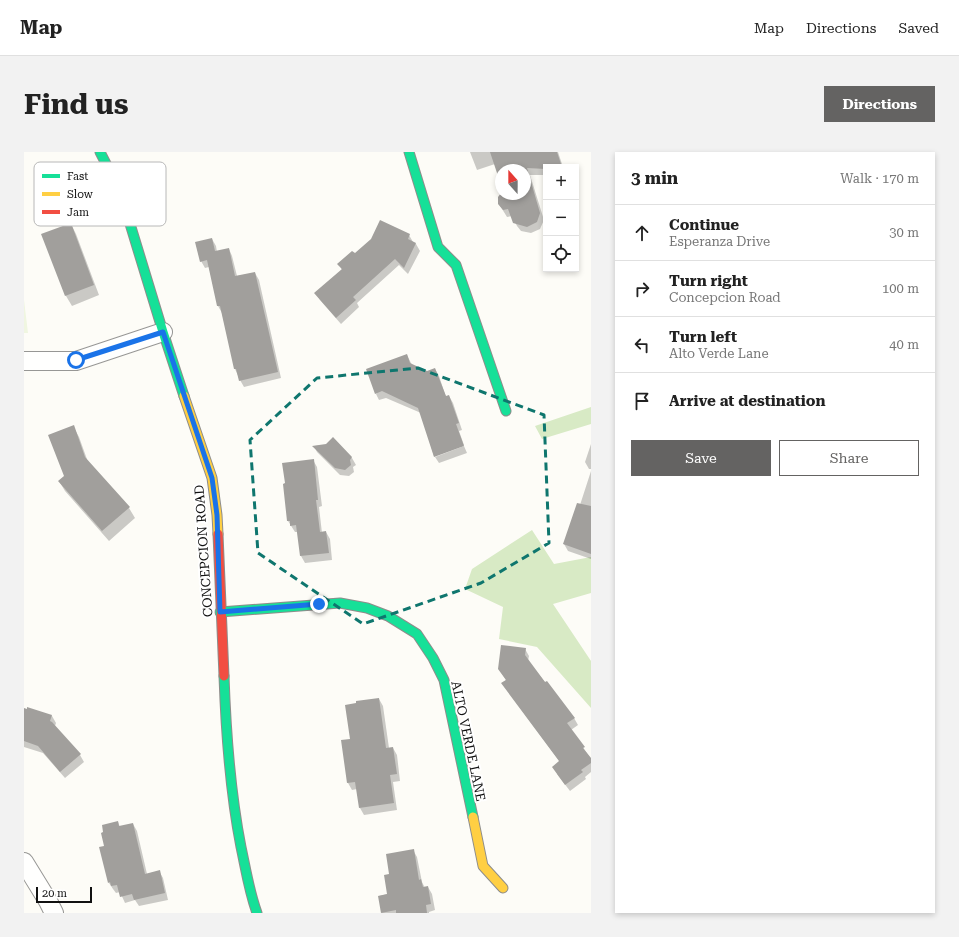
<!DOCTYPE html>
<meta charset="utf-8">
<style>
body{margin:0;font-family:"Roboto Serif",serif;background:#f2f2f2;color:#222}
.controls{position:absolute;right:12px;top:12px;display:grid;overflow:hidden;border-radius:0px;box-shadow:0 2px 6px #0003}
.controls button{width:36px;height:36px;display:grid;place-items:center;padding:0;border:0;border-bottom:1px solid #e0e0e0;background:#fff;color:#222;font:20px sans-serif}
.compass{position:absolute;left:471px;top:12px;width:36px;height:36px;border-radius:50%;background:#fff;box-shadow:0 2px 6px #0003;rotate:339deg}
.scale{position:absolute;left:12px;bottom:10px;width:56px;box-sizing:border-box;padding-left:4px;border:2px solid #111;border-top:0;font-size:11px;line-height:14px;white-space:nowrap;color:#111;-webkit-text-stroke:3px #fff;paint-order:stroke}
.stop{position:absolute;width:12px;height:12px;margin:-9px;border:3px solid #1a73e8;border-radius:50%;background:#fff}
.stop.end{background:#1a73e8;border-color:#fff;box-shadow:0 1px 4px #0008}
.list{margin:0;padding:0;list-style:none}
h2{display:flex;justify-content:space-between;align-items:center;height:52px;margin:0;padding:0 16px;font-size:17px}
h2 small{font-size:13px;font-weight:400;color:#767676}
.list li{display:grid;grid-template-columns:26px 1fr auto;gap:12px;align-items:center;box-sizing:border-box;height:56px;padding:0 16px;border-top:1px solid #e0e0e0}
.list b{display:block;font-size:15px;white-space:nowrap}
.list p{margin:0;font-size:13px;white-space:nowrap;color:#767676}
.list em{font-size:13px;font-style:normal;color:#767676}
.actions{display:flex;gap:8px;padding:12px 16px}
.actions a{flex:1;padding:9px 0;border:1px solid #646362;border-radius:0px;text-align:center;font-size:14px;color:#646362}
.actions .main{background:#646362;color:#fff}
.icon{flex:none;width:22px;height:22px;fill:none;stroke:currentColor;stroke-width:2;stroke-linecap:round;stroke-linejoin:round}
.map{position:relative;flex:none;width:567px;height:761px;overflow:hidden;border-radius:0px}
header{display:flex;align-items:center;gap:24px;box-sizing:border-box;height:56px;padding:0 20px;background:#fff;border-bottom:1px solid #e0e0e0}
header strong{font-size:19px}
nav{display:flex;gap:22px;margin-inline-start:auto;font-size:14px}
.intro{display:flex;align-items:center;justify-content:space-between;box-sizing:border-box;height:96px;padding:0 24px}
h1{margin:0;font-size:28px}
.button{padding:10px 18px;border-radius:0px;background:#646362;color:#fff;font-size:14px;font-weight:700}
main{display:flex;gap:24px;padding:0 24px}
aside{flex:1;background:#fff;border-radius:0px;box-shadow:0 2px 6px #0003}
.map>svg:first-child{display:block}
</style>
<header>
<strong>Map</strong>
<nav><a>Map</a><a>Directions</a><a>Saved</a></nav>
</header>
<div class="intro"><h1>Find us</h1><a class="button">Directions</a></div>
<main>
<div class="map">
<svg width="567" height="761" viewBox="0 0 567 761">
<rect width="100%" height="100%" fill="#fdfcf7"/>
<path fill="#d8eac5" d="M567 255V272L518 287 511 274Z
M508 378 530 412 567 405V441L529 452 567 509V556L513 495 475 487 479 455 441 437 448 417Z"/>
<path fill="#f0f6e1" d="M0 148 4 181H0Z"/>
<path fill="#0003" d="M446 0H534L539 15H522V23H506L520 68 516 77 507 81 497 79 493 74 488 64 483 65 475 52 501 42V18H477V30L471 12 453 18Z
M47 72 52 82 75 143 48 154 42 144Z
M385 83 389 90 392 92 396 99 384 122 375 113 333 151 335 155 317 172 296 148 292 141 318 118 315 112 331 103Z
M188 87 192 94 193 100 205 97 208 104 213 124 231 121 235 128 257 226 220 235 216 228 211 217 198 161 194 154 185 115 181 116 177 109Z
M383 203 388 213 403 220 411 217 415 224 422 245 425 244 429 251 438 278 435 279 440 293 410 304 397 261 362 246 355 248 352 242Z
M49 274 55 285 64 310 105 356 111 366 85 389 41 339 35 329 41 324Z
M309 287 328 306 332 313 329 315 330 320 325 324 316 323 293 300 290 294 302 293Z
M567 292V317H565L561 310Z
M440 294 443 301 415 311 411 305Z
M289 308 293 315 298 354 295 355 298 381 302 380 306 387 308 408 281 411 277 404 274 380H271L264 369Z
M567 319V407L544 399 540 392 554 352 556 353Z
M501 497 505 504 504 509 550 566 554 573 547 578 567 607V620L561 625 562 627 546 639 533 622 536 610 478 531 482 528 475 517Z
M355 547 359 554 365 596H369L373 603 376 629 369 630 373 658 340 663 336 656 333 637 328 638 324 631 318 589 327 588Z
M0 557 28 564 32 571 31 574 56 603 60 610 41 626 19 601 0 595Z
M94 670 96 675 109 672 113 679 123 722 135 719 139 726 144 748 115 754 111 748 101 751 96 740 92 741 89 737 85 731 77 696 81 695Z
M389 698 393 705 398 730 401 736 404 735 408 742 411 758 405 760V761H358L355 744 364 742 366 723Z"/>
<path fill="#a19f9c" d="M466 0H533L538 15H522V17L503 16 516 61 513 70 503 75 489 71 484 57 479 58 474 52V45L477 41 501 42V18H477V33Z
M356 68 386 82 384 87 392 91 380 116 371 107 329 145 332 148 312 166 290 141 318 117 313 112 328 99 331 101 347 87Z
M47 71 70 133 41 144 17 82Z
M188 86 191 99 205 96 211 124 231 120 254 220 215 229 212 217H210L196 154H193L183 108 176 110 171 90Z
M383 202 386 211 403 219 411 216 422 244 425 243 435 271 432 272 440 294 410 305 394 256 358 239 351 242 342 217Z
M50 273 61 305 106 355 78 379 34 329 40 324 24 283Z
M309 285 328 305 326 308 327 313 321 318 311 316 288 294 302 292Z
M290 307 294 348H292L296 380 302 379 305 401 276 404 272 373 266 374V369H263L259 332 261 331 258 311Z
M553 351 567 354V402L539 392Z
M477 493 502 496 501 503 521 530 523 529 551 566 543 571 561 595 559 596 567 606V611L557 618 559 620 541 633 528 615 535 609 477 531 482 528 474 517Z
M355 546 362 596 369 595 373 622 366 623 370 651 335 656 331 630 323 631 317 588 326 587 321 553 332 551V549Z
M3 555 28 563 26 569 28 570 57 602 36 620 14 594 0 589V556L3 557Z
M94 669 95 674 109 671 121 722 136 718 141 741 110 748 108 742 96 745 93 733 87 734 86 730 84 731 75 695 80 694 77 681 79 680 78 673Z
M390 697 395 728 397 727 399 735 404 734 407 752 402 753 403 761H372V758L357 761 354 744 363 742 360 723 365 722 362 702Z"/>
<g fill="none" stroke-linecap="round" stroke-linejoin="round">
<defs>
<path id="street" d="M0 209H52L139 180
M0 710 24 749 30 761"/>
<path id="fast" d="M76 0 96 39 139 180 160 244
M385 0 414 95 432 113 482 259
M196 460 316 451 343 456 364 464 393 482 409 506 420 528 449 665
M200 524C202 582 206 639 217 695 222 718 225 739 233 761"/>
<path id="slow" d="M160 244 188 326 193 363 194 382
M449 665 459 714 479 736"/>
<path id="jam" d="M194 382 200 524"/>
</defs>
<use href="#street" stroke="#979795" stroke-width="20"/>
<use href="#fast" stroke="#8e8d8b" stroke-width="11"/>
<use href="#slow" stroke="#8e8d8b" stroke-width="11"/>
<use href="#jam" stroke="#8e8d8b" stroke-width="11"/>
<use href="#street" stroke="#fffffe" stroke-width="18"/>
<use href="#fast" stroke="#16e098" stroke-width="9"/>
<use href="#slow" stroke="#ffcf43" stroke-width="9"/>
<use href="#jam" stroke="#f24e42" stroke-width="9"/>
</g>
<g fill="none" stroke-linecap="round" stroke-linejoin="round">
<path stroke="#1a73e8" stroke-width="5" d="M52 208 139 180 188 326 193 363 196 460 295 452"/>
</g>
<path fill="none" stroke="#0f766e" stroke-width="3" stroke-dasharray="8 5" stroke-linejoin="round" d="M394 216 520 263 525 391 457 431 339 472 234 401 226 288 293 226Z"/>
<g text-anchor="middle" stroke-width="4" stroke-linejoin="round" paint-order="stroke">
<g font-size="13" fill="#111" stroke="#fff">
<text transform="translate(179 399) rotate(-94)" y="5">CONCEPCION ROAD</text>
<text transform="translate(445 589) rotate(78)" y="5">ALTO VERDE LANE</text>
</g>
</g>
<rect x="10" y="10" width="132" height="64" rx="6" fill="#fff" stroke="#b8b8b8" stroke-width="1"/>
<rect x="18" y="22" width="18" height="4" fill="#16e098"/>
<rect x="18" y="40" width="18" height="4" fill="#ffcf43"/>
<rect x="18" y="58" width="18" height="4" fill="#f24e42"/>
<g font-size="11" fill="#111">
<text x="43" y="28">Fast</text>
<text x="43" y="46">Slow</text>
<text x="43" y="64">Jam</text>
</g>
</svg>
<div class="controls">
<button>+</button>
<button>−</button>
<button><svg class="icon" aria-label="locate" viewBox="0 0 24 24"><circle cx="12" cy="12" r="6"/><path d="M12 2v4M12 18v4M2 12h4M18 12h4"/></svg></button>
</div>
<svg class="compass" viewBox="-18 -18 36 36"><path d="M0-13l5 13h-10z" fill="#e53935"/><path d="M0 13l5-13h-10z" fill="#767676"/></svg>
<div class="scale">20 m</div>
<div class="stop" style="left:52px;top:208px"></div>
<div class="stop end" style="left:295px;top:452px"></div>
</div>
<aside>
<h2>3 min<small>Walk · 170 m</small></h2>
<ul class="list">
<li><svg class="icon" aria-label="ahead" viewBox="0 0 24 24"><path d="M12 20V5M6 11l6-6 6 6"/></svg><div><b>Continue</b><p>Esperanza Drive</p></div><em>30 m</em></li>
<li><svg class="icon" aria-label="right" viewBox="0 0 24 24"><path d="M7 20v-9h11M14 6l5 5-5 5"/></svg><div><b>Turn right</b><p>Concepcion Road</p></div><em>100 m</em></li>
<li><svg class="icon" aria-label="left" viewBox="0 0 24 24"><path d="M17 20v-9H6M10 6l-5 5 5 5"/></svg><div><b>Turn left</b><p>Alto Verde Lane</p></div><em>40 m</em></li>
<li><svg class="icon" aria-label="arrive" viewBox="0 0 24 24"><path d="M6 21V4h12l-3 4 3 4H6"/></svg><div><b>Arrive at destination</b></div></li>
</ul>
<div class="actions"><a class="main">Save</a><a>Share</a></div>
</aside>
</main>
